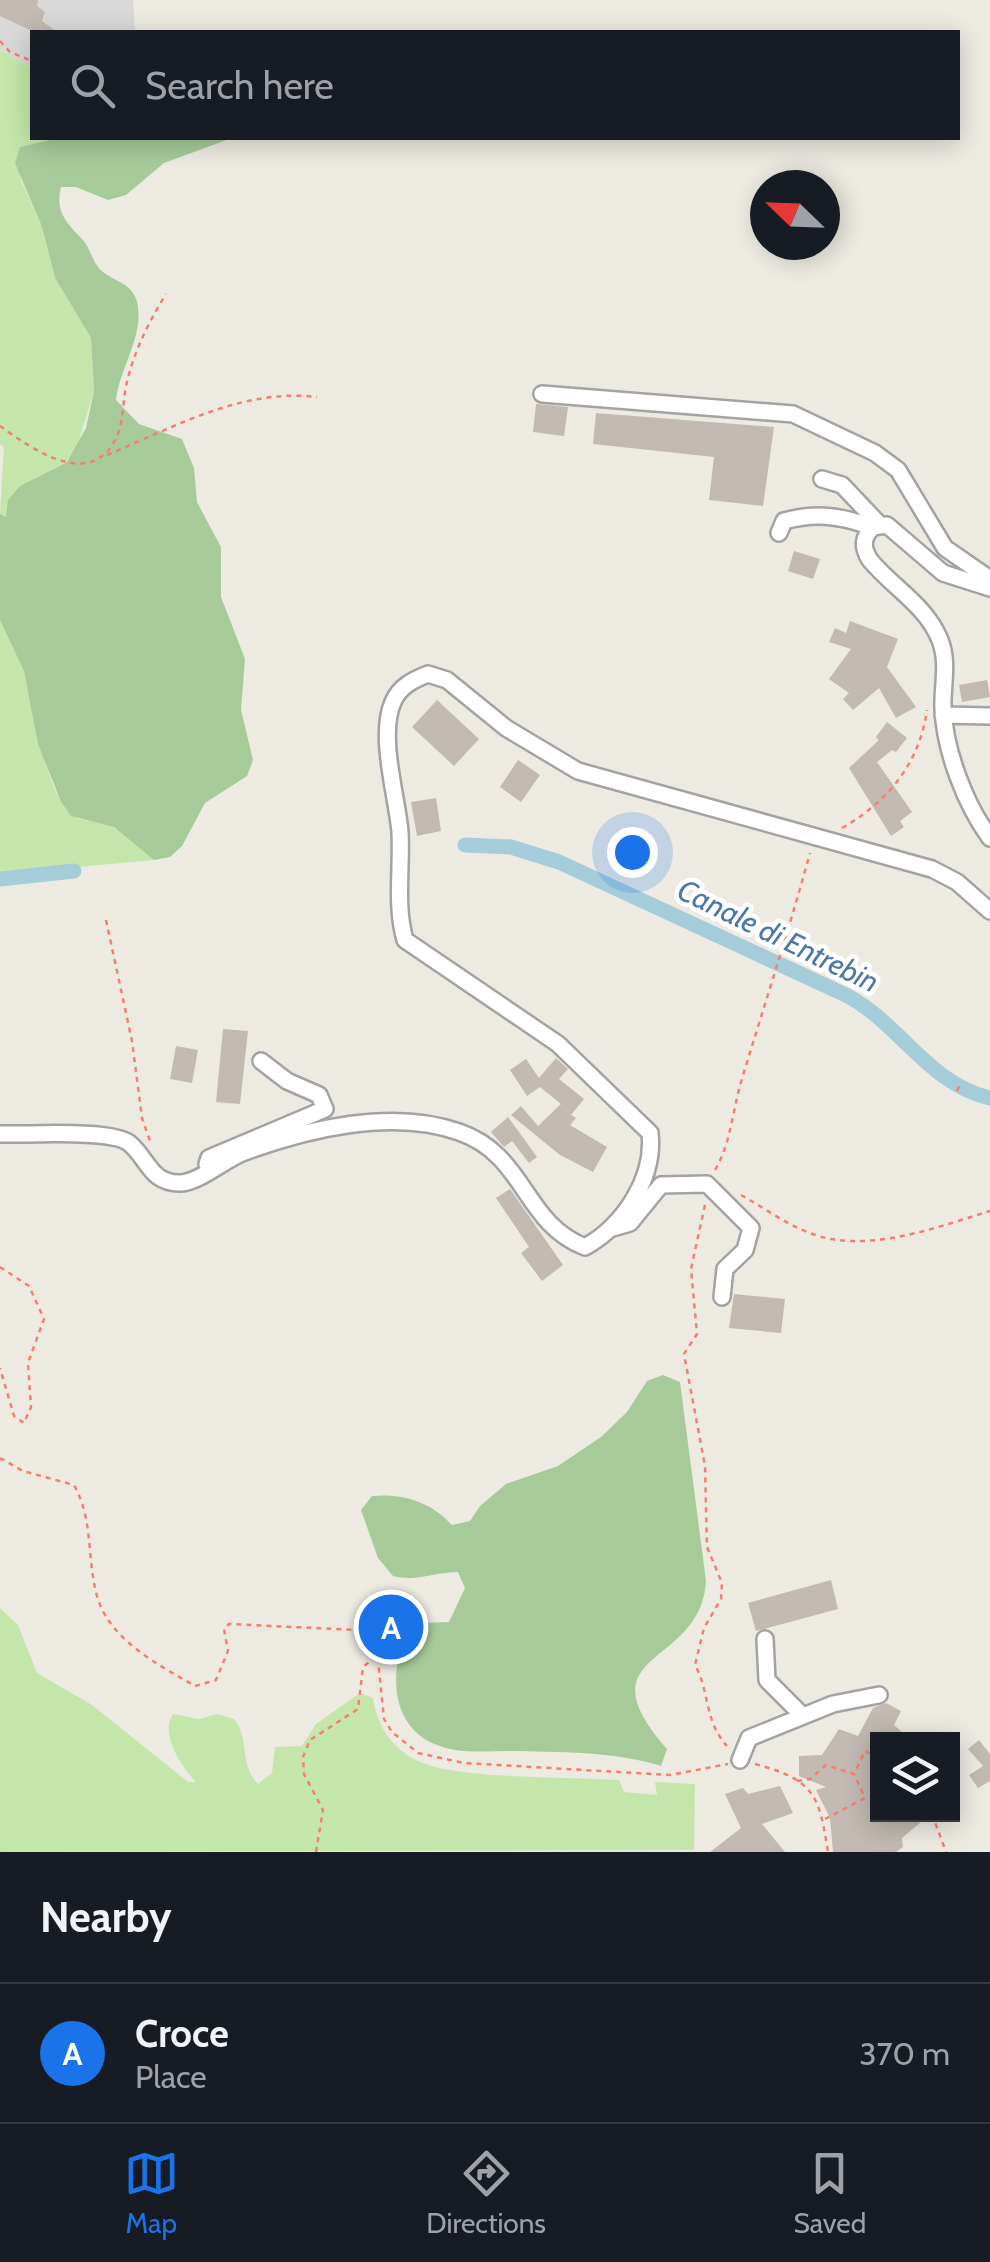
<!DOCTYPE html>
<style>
body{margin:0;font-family:Cabin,sans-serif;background:#20242c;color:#f1f3f6}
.controls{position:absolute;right:30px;bottom:30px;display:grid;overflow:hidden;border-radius:0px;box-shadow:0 5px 25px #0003}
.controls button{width:90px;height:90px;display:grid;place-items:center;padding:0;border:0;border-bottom:2px solid #363941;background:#171b24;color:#f1f3f6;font:50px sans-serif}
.compass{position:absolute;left:750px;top:170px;width:90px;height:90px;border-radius:50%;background:#171b24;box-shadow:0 5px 25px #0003;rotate:293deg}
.you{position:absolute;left:632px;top:852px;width:35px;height:35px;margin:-25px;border:8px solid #fff;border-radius:50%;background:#1a73e8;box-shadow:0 0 0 15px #1a73e833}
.badge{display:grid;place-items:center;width:65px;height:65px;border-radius:50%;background:#1a73e8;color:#fff;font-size:32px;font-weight:700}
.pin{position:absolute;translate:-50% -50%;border:5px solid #fff;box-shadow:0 2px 10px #0006}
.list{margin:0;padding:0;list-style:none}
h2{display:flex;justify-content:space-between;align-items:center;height:130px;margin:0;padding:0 40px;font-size:42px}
h2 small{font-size:32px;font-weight:400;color:#9ea1a6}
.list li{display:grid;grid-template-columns:65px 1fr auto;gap:30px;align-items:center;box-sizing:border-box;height:140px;padding:0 40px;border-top:2px solid #363941}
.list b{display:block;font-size:38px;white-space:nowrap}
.list p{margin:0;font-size:32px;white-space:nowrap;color:#9ea1a6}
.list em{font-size:32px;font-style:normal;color:#9ea1a6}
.icon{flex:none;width:55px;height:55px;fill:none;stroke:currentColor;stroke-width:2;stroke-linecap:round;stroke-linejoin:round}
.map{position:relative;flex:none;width:990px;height:1852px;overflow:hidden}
.search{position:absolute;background:#171b24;box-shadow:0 5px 25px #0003;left:30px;right:30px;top:30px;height:110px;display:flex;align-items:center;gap:25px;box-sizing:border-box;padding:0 35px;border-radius:0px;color:#9ea1a6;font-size:38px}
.sheet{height:270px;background:#171b24}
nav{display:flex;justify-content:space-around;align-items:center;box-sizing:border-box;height:140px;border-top:2px solid #363941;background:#171b24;font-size:28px;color:#9ea1a6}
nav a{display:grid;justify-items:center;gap:5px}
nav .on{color:#1a73e8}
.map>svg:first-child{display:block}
</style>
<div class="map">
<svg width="990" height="1852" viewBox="0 0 990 1852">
<rect width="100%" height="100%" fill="#edeae2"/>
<path fill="#dad9d9" d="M0 0H133L135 32H32V68L0 50Z"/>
<path fill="#c5e6aa" d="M0 50 32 68V138H58L20 147 21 180 42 227 55 278 91 338 94 391 77 447 66 462 35 478 6 518 0 514 4 447 0 444Z
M0 620C39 660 30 756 65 808 75 824 97 819 113 827 121 831 149 853 154 860L0 874Z
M0 1608 18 1625 37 1673 92 1705 188 1782H196C182 1767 159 1734 173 1714L199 1719 217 1714 234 1719C250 1738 239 1765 258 1784L272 1773 275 1747 302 1746 316 1724 360 1693 373 1698C377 1727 394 1752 423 1763 462 1779 572 1777 619 1780L624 1792 657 1795 655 1782 695 1784 694 1850 0 1852Z"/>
<path fill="#a6cb99" d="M58 138H232L164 163 126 195 108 200 76 187H61C55 212 66 222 83 240 91 249 93 265 103 272 116 282 133 284 137 302 145 335 119 369 116 400L139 424 182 439 194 468 197 502 221 547V597L245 659 241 710 253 760 247 776 205 803 182 846 170 857 154 860 114 827 71 816 61 802 38 744 24 671 0 620V514L6 517 8 500 20 486 67 462 86 428 94 391 91 338 55 278 42 227 15 163 20 147Z
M663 1375 680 1382 706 1581C701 1669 579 1649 667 1749L661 1766C613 1751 558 1752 509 1751 486 1751 461 1754 440 1746 393 1731 388 1677 405 1638L396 1623 395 1609 405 1599 413 1601 422 1623 449 1622 465 1588 458 1572C434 1572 418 1582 393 1576L378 1558 361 1510 372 1496C403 1493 431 1502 452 1525L470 1521 480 1506 506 1484 558 1466 601 1437 627 1412 647 1381Z"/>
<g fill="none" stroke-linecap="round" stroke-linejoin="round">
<path stroke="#a4ccd9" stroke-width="15" d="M465 845 511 847 559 862 848 996C901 1025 929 1084 990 1098
M0 879 74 871"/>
</g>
<path fill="#c1b9b2" d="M0 0H38L37 6 45 12 42 21 57 32H34L0 16Z
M536 404 568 407 564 436 533 432Z
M596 413 774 427 763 506 709 500 714 457 593 444Z
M794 551 820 559 813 579 788 571Z
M850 621 898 639 887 667 916 707 896 718 879 688 853 710 843 699 849 693 829 679 851 649 829 642 835 628 846 633Z
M987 680 990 697 962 702 959 685Z
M437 700 479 739 454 766 412 727Z
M887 722 907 738 896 752 892 750 877 762 912 812 900 821 904 827 891 836 849 768 879 740 876 737Z
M518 760 540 775 521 802 500 787Z
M436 798 441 831 417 836 411 802Z
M223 1029 248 1031 240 1104 216 1102Z
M176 1046 198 1050 192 1083 170 1079Z
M556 1058 568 1069 559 1079 584 1099 571 1115 576 1118 570 1125 607 1147 593 1172 560 1155 511 1115 521 1106 538 1126 561 1104 540 1087 527 1096 510 1070 526 1059 539 1078Z
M508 1117 537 1157 529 1163 512 1141 504 1147 491 1132Z
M510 1189 563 1265 542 1281 521 1253 529 1247 496 1198Z
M734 1294 785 1299 781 1333 729 1328Z
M831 1580 838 1609 756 1631 748 1603Z
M886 1703 901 1711 894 1725 911 1740H878V1814H915L921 1822 902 1838 903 1847 896 1852H833L830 1818 816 1790 826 1787 799 1776V1756L822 1755 839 1729 858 1736 873 1708Z
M979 1740 990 1754V1781L978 1788 969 1775 983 1766 968 1749Z
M780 1786 793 1813 762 1824 785 1852H710L741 1828 725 1794 743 1788 748 1794Z"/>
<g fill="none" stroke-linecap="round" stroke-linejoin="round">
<defs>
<path id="minor" d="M542 394 793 414 875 453 898 470 945 548 990 579
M822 479 842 485 879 524
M779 533 784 521C814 513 837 515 866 525L869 531
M990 588 943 573 887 525 873 527C862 538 862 547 870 560 893 588 926 605 940 640 949 663 942 686 943 709 945 751 965 804 990 838
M943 715 990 716
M0 1134C26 1135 111 1129 129 1143 148 1158 150 1184 181 1183 199 1182 223 1161 242 1153 306 1129 393 1108 459 1132 526 1155 523 1223 585 1247 624 1225 655 1178 650 1133L558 1044 405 940C395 905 402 868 400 832 397 796 378 736 393 702 400 686 413 680 428 674L447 680 506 728 578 771 932 869 957 882 990 911
M207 1164 209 1158 325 1109 319 1095 287 1081 261 1061
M613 1228 630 1223 661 1185 707 1184 751 1228 745 1250 725 1269 722 1297
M765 1639 767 1680 803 1716
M740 1760 749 1738 833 1704 879 1695"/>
</defs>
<use href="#minor" stroke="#a3a3a3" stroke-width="20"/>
<path stroke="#f37f6d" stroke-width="2.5" stroke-dasharray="5 5" stroke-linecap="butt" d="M0 41 10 52 32 61
M0 426C36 452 96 493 119 431 124 414 123 395 128 378 136 347 150 320 166 294
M107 455C175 427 242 388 317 397
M842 828C888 802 920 762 927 710
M106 920 132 1041 142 1118 151 1144
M957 1091 961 1083
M715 1170C731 1143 732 1113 741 1082 764 1006 789 930 810 853
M741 1195C770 1211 797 1233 831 1239 883 1248 941 1226 990 1211
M705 1205 691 1269 697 1334 684 1354 705 1466 707 1547 722 1583 721 1599 704 1628 695 1665C710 1692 704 1721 727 1746
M0 1267 29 1286 44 1319 28 1363 31 1407 24 1423 14 1416 0 1368
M0 1458 23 1471 74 1485C93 1519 87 1555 96 1592 106 1638 157 1664 195 1686L216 1680 228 1651 224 1629 229 1624 358 1630 376 1640 384 1719 392 1732 418 1753 464 1763 670 1775 728 1764
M755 1764C815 1780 819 1795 828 1852
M797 1781 810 1779 826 1765 854 1774 865 1751 878 1758
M932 1814 946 1852
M825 1819 865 1798 854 1774
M316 1852 323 1810 304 1774 303 1757 310 1740 358 1709 363 1667 378 1655"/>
<use href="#minor" stroke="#fff" stroke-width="15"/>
</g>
<g text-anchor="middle" stroke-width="9" stroke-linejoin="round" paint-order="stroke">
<g font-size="30" font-style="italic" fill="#4e78a7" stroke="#fff">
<text transform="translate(778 936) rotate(26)" y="10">Canale di Entrebin</text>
</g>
</g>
</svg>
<div class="controls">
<button><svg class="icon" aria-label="layers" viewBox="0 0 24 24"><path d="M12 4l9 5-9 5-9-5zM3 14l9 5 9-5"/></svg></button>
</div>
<svg class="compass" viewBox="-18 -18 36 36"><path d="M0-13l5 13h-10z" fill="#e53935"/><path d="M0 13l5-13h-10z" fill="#9ea1a6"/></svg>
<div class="you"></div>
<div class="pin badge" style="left:391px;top:1627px">A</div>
<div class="search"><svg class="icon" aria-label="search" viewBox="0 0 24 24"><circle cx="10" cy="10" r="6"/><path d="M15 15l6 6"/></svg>Search here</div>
</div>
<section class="sheet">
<h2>Nearby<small></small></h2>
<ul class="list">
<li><span class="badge">A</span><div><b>Croce</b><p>Place</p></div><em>370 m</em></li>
</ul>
</section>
<nav>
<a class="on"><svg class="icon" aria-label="map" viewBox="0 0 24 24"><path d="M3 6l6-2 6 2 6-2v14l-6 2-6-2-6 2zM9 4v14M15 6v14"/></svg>Map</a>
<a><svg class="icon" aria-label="directions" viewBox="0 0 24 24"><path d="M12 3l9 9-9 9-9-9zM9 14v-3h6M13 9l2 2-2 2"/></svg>Directions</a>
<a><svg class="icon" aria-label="saved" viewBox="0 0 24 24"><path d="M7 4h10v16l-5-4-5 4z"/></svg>Saved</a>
</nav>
